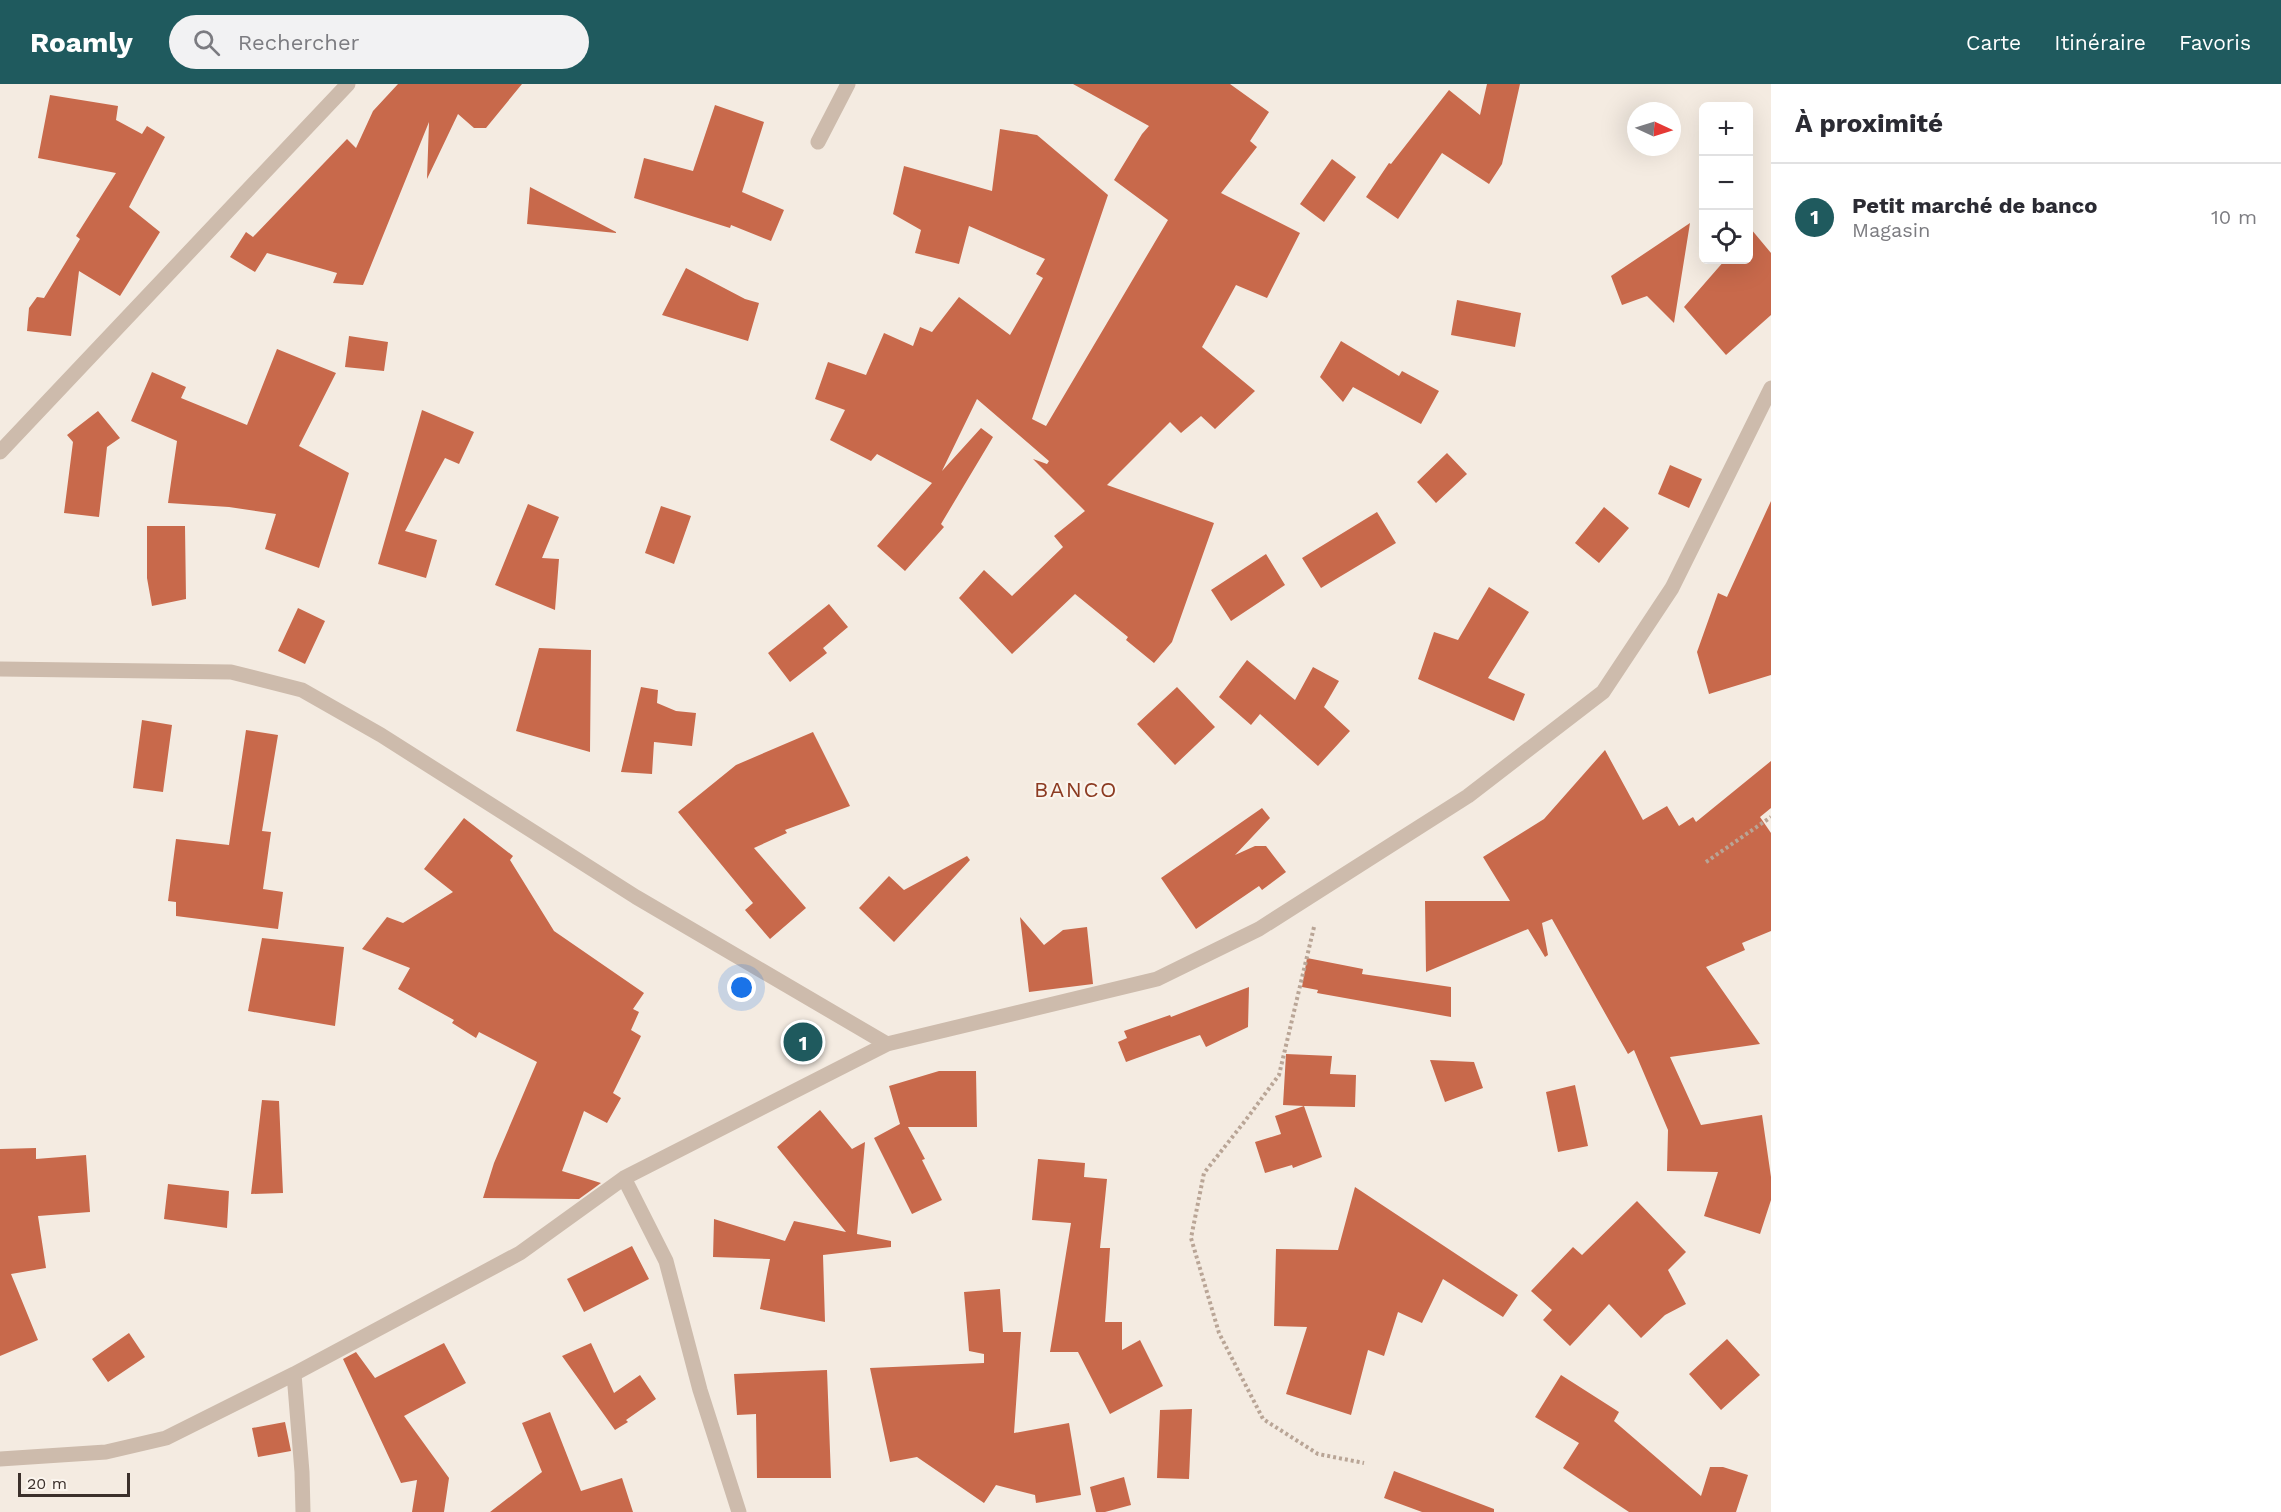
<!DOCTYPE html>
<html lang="fr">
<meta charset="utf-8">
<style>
body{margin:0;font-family:"Work Sans",sans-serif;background:#f2f2f3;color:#2b2b33}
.controls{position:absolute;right:18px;top:18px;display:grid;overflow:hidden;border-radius:9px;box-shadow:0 6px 24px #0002}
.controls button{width:54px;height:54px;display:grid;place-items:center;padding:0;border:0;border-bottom:2px solid #e1e1e2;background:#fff;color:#2b2b33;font:30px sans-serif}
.compass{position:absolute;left:1627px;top:18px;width:54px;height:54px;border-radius:50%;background:#fff;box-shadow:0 6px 24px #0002;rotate:94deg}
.scale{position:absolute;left:18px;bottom:15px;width:112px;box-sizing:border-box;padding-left:6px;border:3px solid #3b302b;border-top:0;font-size:16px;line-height:21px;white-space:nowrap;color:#3b302b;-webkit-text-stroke:4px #fbf5ee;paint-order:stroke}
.you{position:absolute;left:742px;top:904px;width:21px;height:21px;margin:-15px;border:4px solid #fff;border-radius:50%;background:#1a73e8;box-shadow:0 0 0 9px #1a73e833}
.badge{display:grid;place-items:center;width:39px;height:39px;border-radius:50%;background:#1f5a5e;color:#fff;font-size:20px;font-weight:700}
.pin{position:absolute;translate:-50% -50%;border:3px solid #fff;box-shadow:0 2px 6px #0006}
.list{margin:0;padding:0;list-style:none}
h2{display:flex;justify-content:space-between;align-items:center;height:78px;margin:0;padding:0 24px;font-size:26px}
h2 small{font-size:20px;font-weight:400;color:#7c7c81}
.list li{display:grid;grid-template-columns:39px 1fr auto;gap:18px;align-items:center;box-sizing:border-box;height:108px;padding:0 24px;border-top:2px solid #e1e1e2}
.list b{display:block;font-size:22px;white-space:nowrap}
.list p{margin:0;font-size:20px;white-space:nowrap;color:#7c7c81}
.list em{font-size:20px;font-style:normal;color:#7c7c81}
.icon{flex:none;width:33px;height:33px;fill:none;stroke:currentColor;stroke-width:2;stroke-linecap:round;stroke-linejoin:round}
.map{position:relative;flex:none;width:1771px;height:1428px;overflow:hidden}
header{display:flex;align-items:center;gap:36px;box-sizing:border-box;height:84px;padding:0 30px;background:#1f5a5e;color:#fff}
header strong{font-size:28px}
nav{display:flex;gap:33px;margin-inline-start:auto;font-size:21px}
.search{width:420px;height:54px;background:#f2f2f3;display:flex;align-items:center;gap:15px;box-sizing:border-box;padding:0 21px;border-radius:33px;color:#7c7c81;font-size:22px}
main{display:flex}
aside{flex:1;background:#fff}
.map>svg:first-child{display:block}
</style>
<header>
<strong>Roamly</strong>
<div class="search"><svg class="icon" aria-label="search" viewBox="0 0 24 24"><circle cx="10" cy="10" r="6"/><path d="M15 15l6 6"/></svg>Rechercher</div>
<nav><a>Carte</a><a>Itinéraire</a><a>Favoris</a></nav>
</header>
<main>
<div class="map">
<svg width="1771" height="1428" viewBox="0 0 1771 1428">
<rect width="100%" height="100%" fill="#f4ebe1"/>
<path fill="#c8694b" d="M398 0H522L486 44H474L458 30 427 95 429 38 363 201 333 199 337 189 267 169 255 188 230 173 246 148 253 153 347 55 356 64 373 27Z
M1073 0H1230L1269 28 1250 57 1257 63 1221 109 1300 149 1267 214 1236 201 1202 263 1255 307 1215 345 1201 332 1181 349 1170 338 1107 401 1214 439 1172 558 1154 579 1126 556 1128 553 1075 510 1012 570 959 514 984 486 1012 512 1063 463 1054 452 1085 427 1033 375 1047 380 1049 377 977 315 942 387 981 344 993 353 941 440 944 443 905 487 877 462 932 399 877 370 871 377 830 356 845 326 815 315 828 278 866 291 884 249 913 262 920 243 932 248 959 213 1010 251 1043 194 1036 190 1045 175 969 142 959 180 915 169 921 146 893 130 904 82 992 107 1000 45 1037 51 1108 111 1032 335 1046 342 1168 136 1114 96 1142 50 1149 42Z
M1487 0H1520L1502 80 1489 100 1442 69 1398 135 1366 113 1389 79 1391 80 1449 6 1480 31Z
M50 11 118 22 116 36 142 50 147 42 165 53 129 123 160 148 120 212 79 187 71 252 27 247 29 224 37 213 44 214 80 155 76 152 116 89 38 74Z
M715 21 764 38 742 108 784 126 771 157 731 141 730 144 634 114 644 74 693 87Z
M1332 75 1356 93 1324 138 1300 120Z
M530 103 616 148V149L527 140Z
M1690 139 1674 239 1647 212 1622 221 1611 192Z
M1751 145 1771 169V231L1726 271 1684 223 1725 176H1749V148Z
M686 184 745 215 759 219 748 257 662 231Z
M1457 216 1521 229 1515 263 1451 251Z
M349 252 388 258 384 287 345 283Z
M1341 257 1399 292 1402 287 1439 307 1421 340 1353 303 1343 318 1320 293Z
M277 265 336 289 299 362 349 389 319 484 265 465 276 430 229 423 168 419 177 357 131 337 152 288 186 303 181 314 247 341Z
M422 326 474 348 459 380 445 374 405 447 437 456 426 494 378 480Z
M98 327 120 354 107 363 99 433 64 429 73 358 67 351Z
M1447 369 1467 390 1436 419 1417 398Z
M1670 381 1702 395 1689 424 1658 410Z
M1771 417V591L1709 610 1697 568 1718 509 1727 513Z
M528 420 559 433 542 474 559 475 555 526 495 501Z
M661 422 691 432 674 480 645 469Z
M1604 423 1629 444 1599 479 1575 459Z
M1377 428 1396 459 1321 504 1302 474Z
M147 442H185L186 515 152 522 147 494Z
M1266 470 1285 501 1231 537 1211 506Z
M1489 503 1529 528 1488 594 1525 610 1514 637 1418 595 1434 548 1458 556Z
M829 520 848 543 823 564 827 569 790 598 768 569Z
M298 524 325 537 305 580 278 567Z
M539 564 591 566 590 668 516 647Z
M1247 576 1295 616 1313 583 1339 597 1324 623 1350 647 1318 682 1260 630 1251 641 1219 613Z
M641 603 658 606 657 619 676 627 696 629 692 662 654 658 652 690 621 688Z
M1177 603 1215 643 1175 681 1137 640Z
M142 636 172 641 163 708 133 704Z
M246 646 278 651 262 747 271 748 263 805 283 808 278 845 176 832V818L168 817 176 755 229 761Z
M813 648 850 722 785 746 787 749 754 764 806 824 770 855 745 826 753 819 678 728 736 681Z
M1605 666 1643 736 1667 722 1679 742 1693 733 1696 738 1771 677V724L1760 733 1771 749V847L1742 859 1745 866 1706 883 1760 960 1670 973 1701 1041 1762 1031 1771 1093V1116L1760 1150 1704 1132 1718 1088 1667 1087 1668 1046 1634 966 1628 970 1552 835 1542 839 1548 871 1545 873 1528 845 1426 888 1425 817H1510L1483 773 1544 735Z
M1262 724 1270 734 1235 771 1255 762H1266L1286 788 1262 806 1259 802 1196 845 1161 794Z
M464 734 513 772 510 776 554 847 644 909 633 925 639 928 631 946 641 952 613 1009 621 1014 607 1039 584 1027 562 1087 601 1099 579 1115 483 1114 494 1079 537 978 479 948 476 954 452 939 454 936 398 905 410 884 362 865 387 833 403 839 453 808 424 785Z
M967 772 970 776 894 858 859 824 889 792 904 806Z
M1020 833 1044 861 1063 846 1087 843 1093 900 1029 908Z
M262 854 344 863 335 942 248 927Z
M1307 874 1363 885 1362 890 1451 903V933L1317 909 1318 906 1302 903Z
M1249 903 1248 943 1206 963 1200 951 1126 978 1118 958 1127 954 1124 947 1170 931 1171 933Z
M1286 970 1332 972 1330 990 1356 991 1355 1023 1304 1022 1322 1073 1293 1084 1292 1081 1265 1089 1255 1058 1281 1050 1275 1032 1304 1022 1283 1021Z
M1430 976 1474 978 1483 1004 1445 1018Z
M939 987H976L977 1043H908L925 1075 922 1076 942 1116 912 1130 874 1054 900 1040 889 1002Z
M1575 1001 1588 1062 1558 1068 1546 1008Z
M262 1016 279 1017 283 1109 251 1110Z
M820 1026 852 1065 865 1058 857 1150 891 1157V1163L823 1171 825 1238 760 1225 770 1175 713 1173 714 1135 785 1157 794 1137 846 1148 777 1063Z
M36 1064V1075L86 1071 90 1128 38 1132 46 1184 11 1190 38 1256 0 1272V1065Z
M1038 1075 1085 1079 1084 1093 1107 1095 1100 1164H1110L1105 1238H1122V1266L1140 1256 1163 1302 1110 1330 1078 1268H1050L1071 1139 1032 1136Z
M168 1100 229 1107 227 1144 164 1135Z
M1355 1103 1518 1211 1503 1233 1443 1195 1422 1239 1398 1228 1384 1272 1368 1266 1351 1331 1286 1310 1307 1243 1274 1242 1276 1165 1338 1166Z
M1637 1117 1686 1168 1668 1186 1686 1220 1665 1231 1641 1254 1609 1220 1570 1262 1543 1236 1552 1226 1531 1207 1573 1163 1582 1171Z
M632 1162 649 1195 584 1228 567 1195Z
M1000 1205 1003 1248H1021L1014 1349 1069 1339 1081 1411 1036 1419 1035 1411 996 1401 984 1419 917 1373 890 1378 870 1284 984 1279V1270L969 1267 964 1208Z
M129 1249 145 1273 108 1298 92 1275Z
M1727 1255 1760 1291 1721 1326 1689 1290Z
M444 1259 466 1299 404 1332 449 1394 444 1428H412L417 1396 401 1399 343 1275 356 1268 375 1294Z
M591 1259 614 1309 640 1291 656 1315 626 1336 628 1338 615 1346 562 1272Z
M827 1286 831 1394H757L756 1330 737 1331 734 1290Z
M1561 1291 1619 1328 1614 1337 1701 1412 1710 1383H1723L1748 1391 1736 1428H1629L1563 1384 1579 1359 1535 1333Z
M1192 1325 1189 1395 1157 1394 1160 1326Z
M550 1328 581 1407 622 1394 633 1428H490L542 1388 522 1339Z
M285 1338 291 1367 258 1373 252 1344Z
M1394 1387 1494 1425V1428H1422L1384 1414Z
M1124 1393 1131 1421 1105 1428H1096L1090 1403Z"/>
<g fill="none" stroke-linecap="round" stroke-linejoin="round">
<path stroke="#b9a596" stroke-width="4" stroke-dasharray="3 3" stroke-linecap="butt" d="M1706 778 1771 733
M1314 843 1279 991 1245 1037 1204 1089 1191 1154 1219 1249 1263 1335 1318 1370 1364 1379"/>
<path stroke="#cdbbac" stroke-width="15" d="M818 58 848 0
M0 368 348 0
M0 585 231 588 302 606 381 651 636 813 887 960
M624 1094 666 1177 700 1306 739 1428
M294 1290 302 1388 303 1428
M0 1375 106 1368 166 1354 294 1290 520 1169 624 1094 887 960 1157 895 1259 845 1468 712 1603 608 1672 504 1771 304"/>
</g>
<g text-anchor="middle" stroke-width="4.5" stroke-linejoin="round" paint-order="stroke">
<g font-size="22" letter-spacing="1.5" fill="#8c3b22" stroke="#fbf5ee">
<text x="1076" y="713">BANCO</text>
</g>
</g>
</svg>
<div class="controls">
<button>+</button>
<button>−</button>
<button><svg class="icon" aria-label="locate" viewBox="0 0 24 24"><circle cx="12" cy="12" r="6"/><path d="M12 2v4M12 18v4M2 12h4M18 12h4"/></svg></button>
</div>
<svg class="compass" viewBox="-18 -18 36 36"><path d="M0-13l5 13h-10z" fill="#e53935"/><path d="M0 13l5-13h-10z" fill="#7c7c81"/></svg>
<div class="scale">20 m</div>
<div class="you"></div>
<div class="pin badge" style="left:803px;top:958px">1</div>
</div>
<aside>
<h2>À proximité<small></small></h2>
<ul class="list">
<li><span class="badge">1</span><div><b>Petit marché de banco</b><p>Magasin</p></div><em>10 m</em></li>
</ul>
</aside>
</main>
